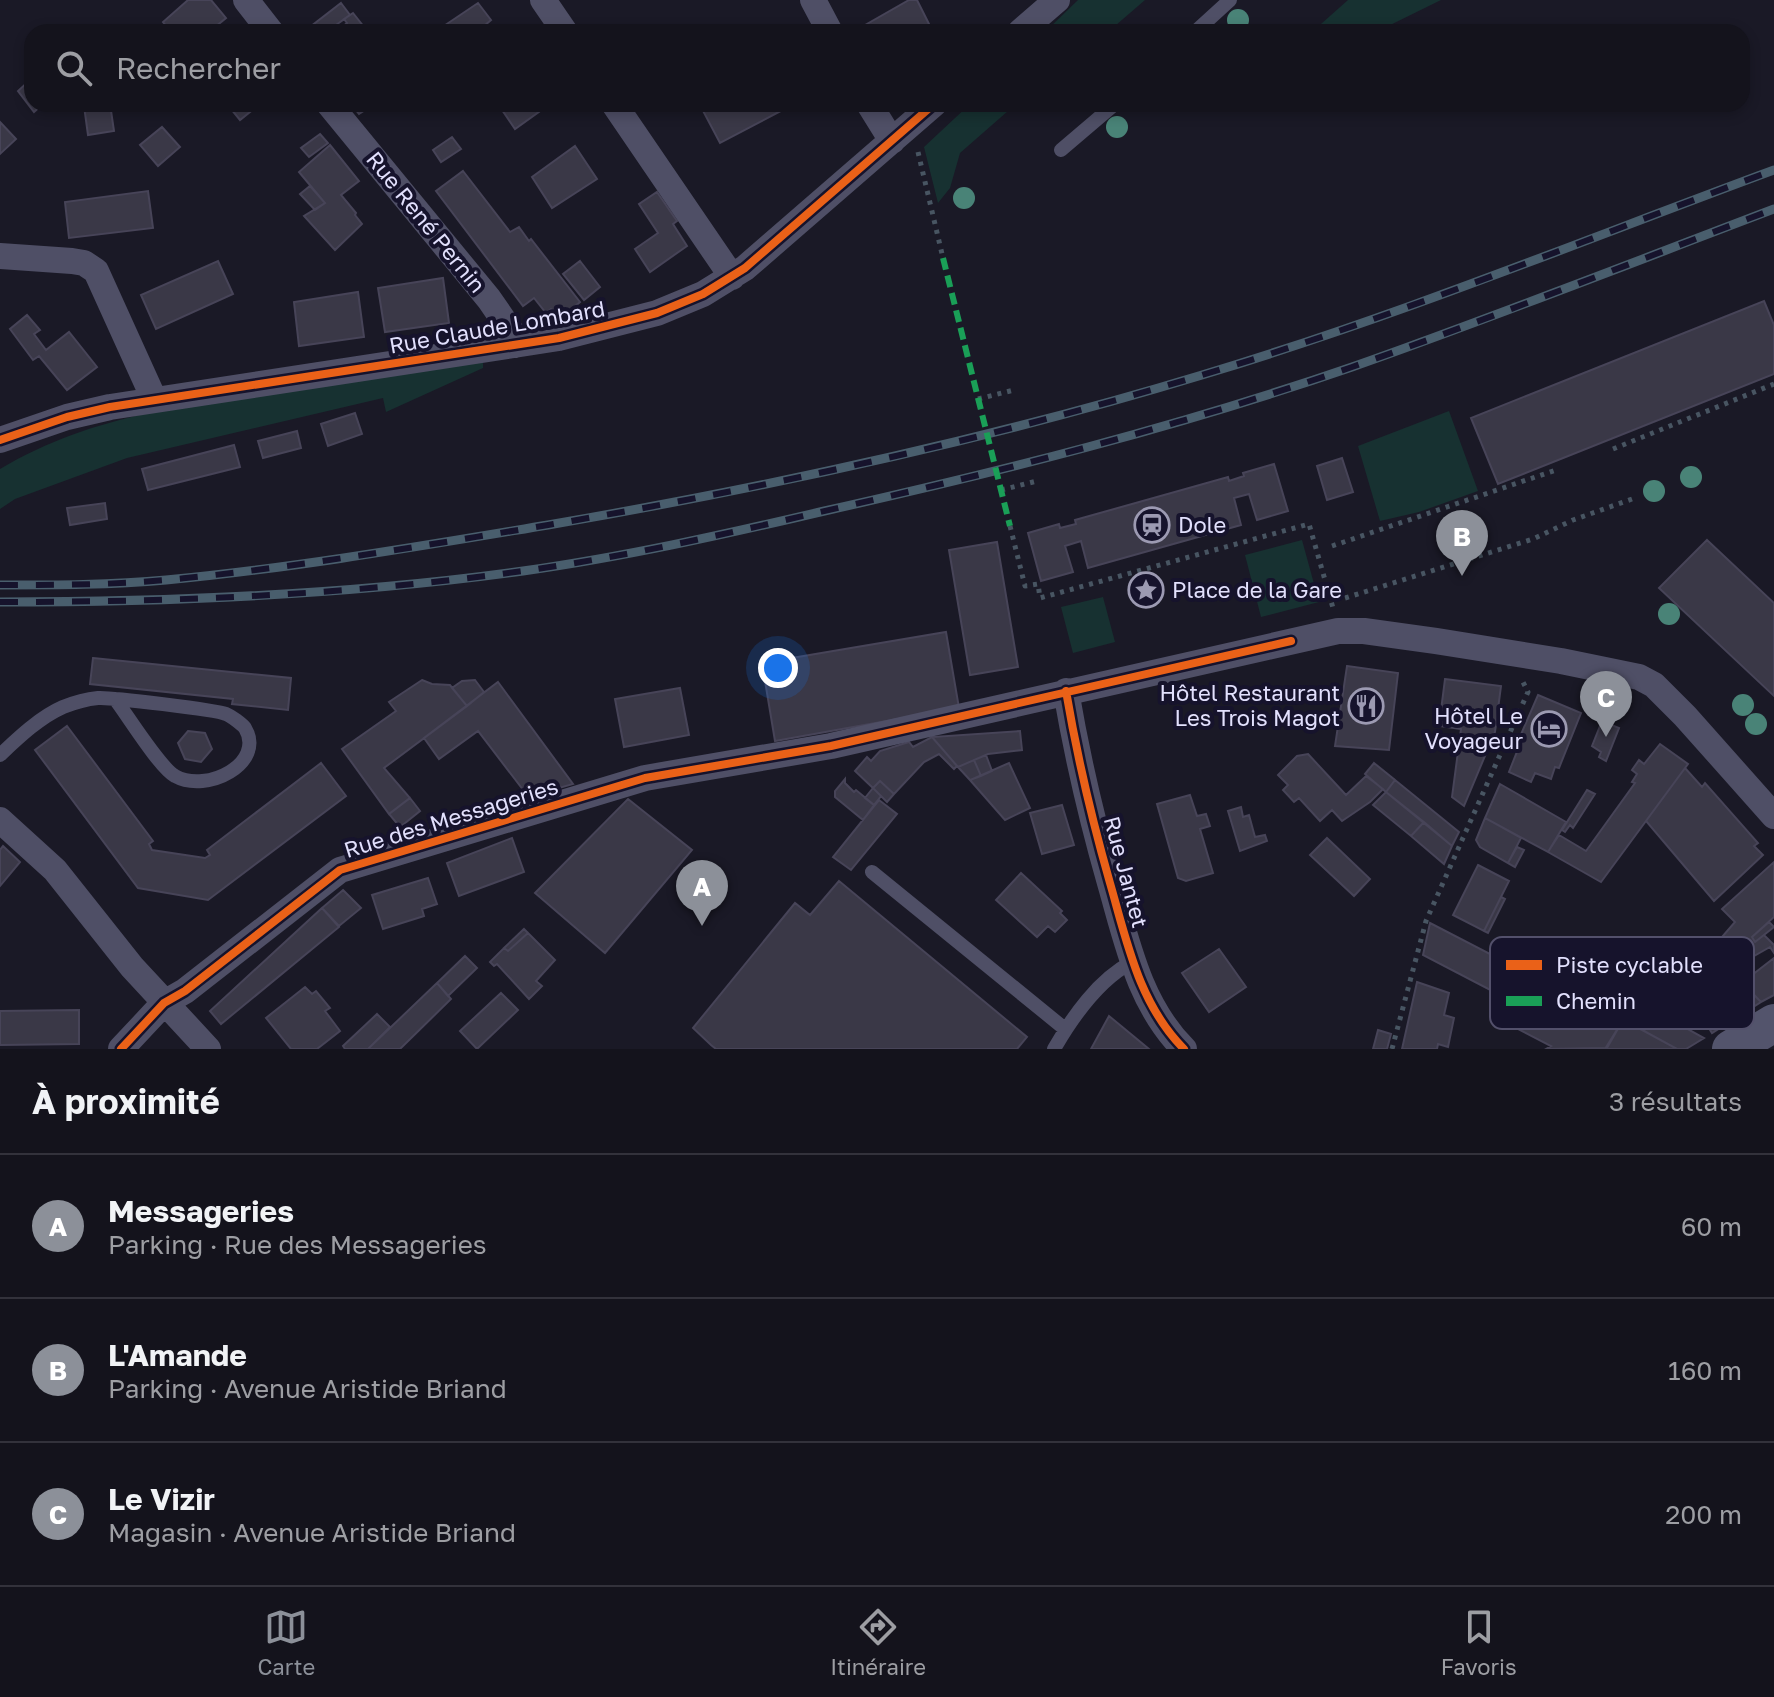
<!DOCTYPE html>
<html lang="fr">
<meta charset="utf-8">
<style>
body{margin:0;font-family:"Golos Text",sans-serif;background:#1d1c25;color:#f1f3f6}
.you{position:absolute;left:778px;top:668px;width:28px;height:28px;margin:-20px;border:6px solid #fff;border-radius:50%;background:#1a73e8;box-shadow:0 0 0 12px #1a73e833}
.badge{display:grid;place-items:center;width:52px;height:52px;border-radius:50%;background:#8c9099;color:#fff;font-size:26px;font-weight:700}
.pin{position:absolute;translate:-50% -66px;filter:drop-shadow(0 2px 4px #0008)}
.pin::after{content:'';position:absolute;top:42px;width:28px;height:24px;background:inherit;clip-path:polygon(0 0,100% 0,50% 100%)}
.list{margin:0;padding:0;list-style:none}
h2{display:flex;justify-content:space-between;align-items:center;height:104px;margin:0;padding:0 32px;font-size:34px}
h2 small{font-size:26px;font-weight:400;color:#9d9ea3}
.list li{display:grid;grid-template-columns:52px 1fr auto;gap:24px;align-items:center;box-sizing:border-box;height:144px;padding:0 32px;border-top:2px solid #33323b}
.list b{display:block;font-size:30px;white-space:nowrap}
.list p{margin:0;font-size:26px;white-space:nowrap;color:#9d9ea3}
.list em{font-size:26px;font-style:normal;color:#9d9ea3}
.icon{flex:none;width:44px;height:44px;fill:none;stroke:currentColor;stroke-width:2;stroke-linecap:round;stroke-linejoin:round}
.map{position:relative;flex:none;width:1774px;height:1049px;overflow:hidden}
.search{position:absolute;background:#14131c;box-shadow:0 4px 12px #0003;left:24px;right:24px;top:24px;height:88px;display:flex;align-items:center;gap:20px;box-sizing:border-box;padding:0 28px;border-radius:24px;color:#9d9ea3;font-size:30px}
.sheet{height:536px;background:#14131c}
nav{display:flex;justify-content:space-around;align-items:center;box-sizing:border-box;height:112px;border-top:2px solid #33323b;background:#14131c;font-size:22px;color:#9d9ea3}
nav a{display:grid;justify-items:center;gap:4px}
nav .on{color:#8c9099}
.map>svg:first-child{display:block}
</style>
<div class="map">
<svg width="1774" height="1049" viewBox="0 0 1774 1049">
<rect width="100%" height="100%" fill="#1a1926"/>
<path fill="#173131" d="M1078 0H1145L1108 32H1045Z
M1348 0H1441L1376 32H1312Z
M970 104H1016L960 153 950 188 938 203 924 147Z
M483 362V368L386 412 383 398 127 458 15 499 0 509V469C47 441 95 425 148 413Z
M1449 411 1478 491 1419 512 1380 521 1358 446Z
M1302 540 1319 602 1261 617 1245 555Z
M1103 597 1115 642 1073 653 1061 607Z"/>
<path fill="#3a3847" stroke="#474458" stroke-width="2" d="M188 0H211L226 18 209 32H171L163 22Z
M909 0H917L932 30 929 32H853Z
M341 3 350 15 326 32H314L310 27Z
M478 3 491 20 477 32H435Z
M353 13 368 32H336L347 23 344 19Z
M32 78V104H43L34 112 18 91Z
M110 104 114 131 88 135 84 106Z
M227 104H260L240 120Z
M351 104H368L370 107 359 114Z
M498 104H550L515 129Z
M707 104H794L720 143 701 107Z
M0 122 16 139 0 154Z
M162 127 180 147 158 166 140 145Z
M320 134 328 143 309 157 301 148Z
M452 137 461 149 441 162 433 150Z
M330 145 359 181 341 195 356 213 355 215 362 224 335 250 304 216 325 203 299 172Z
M575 146 597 179 552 208 532 177Z
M463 171 510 232 519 227 529 241 531 239 580 302 560 319 551 309 546 313 534 298 523 306 436 191Z
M310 186 325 203 315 210 300 194Z
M148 191 153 228 69 238 65 202Z
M657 192 677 221 673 224 687 246 650 272 635 249 658 233 639 204Z
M218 261 233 294 156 329 141 295Z
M580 261 600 287 584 300 563 274Z
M443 278 449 323 385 332 378 288Z
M358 292 364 337 299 346 294 302Z
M1764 301 1774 325V374L1498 484 1471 418Z
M27 315 40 330 34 334 46 350 69 332 97 367 67 390 39 356 33 360 10 329Z
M355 413 362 434 328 446 321 424Z
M297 431 301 448 263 458 258 441Z
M234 445 240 467 148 490 142 469Z
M1342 458 1353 492 1327 500 1317 466Z
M1274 464 1288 511 1257 520 1249 494 1234 498 1241 525 1088 568 1081 541 1065 546 1073 572 1041 581 1028 533 1059 524 1060 528 1076 524 1075 520 1228 477 1229 481 1244 476 1243 473Z
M105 503 107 519 70 525 67 508Z
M1707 540 1774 603V696L1659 588Z
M997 542 1018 667 970 675 949 550Z
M946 632 959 708 775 741 762 663Z
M93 658 291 678 288 710 232 704 233 699 90 684Z
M1347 666 1398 673 1389 750 1335 746Z
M1445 679 1501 686 1495 732 1464 806 1452 797 1461 729 1439 726Z
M422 680 432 684 450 685 467 706 384 768 410 798 389 814 342 749 396 711 389 702Z
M475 680 484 692 467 706 452 688 462 681Z
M498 682 573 784 538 794 535 790 527 795 478 731 439 759 424 738Z
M680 688 689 735 624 747 615 699Z
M1538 695 1581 713 1559 768 1555 767 1551 779 1535 773 1531 782 1509 772 1518 749 1516 746Z
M1602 721 1619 728 1606 761 1599 757 1601 752 1592 746Z
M67 726 153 841 149 844 152 850 205 858 210 855 207 850 321 763 346 796 208 900 138 888 35 750Z
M188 731 205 733 212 749 201 762 185 759 178 743Z
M1020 731 1022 750 988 754 958 767 932 737Z
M932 737 957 766 954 769 939 754 924 762 894 794 880 781 873 788 855 771 867 757 871 761 880 751 909 742 913 747Z
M1660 744 1688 764 1601 882 1548 852 1559 835 1586 851 1635 783 1632 782 1637 774 1632 770 1639 760 1644 764Z
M1308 754 1346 795 1366 776 1383 789 1370 802 1342 821 1332 810 1320 821 1299 798 1294 802 1283 790 1288 785 1278 775 1297 756Z
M986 755 992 771 981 776 974 760Z
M974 760 981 776 970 780 958 767Z
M1009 763 1030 808 1005 820 970 780Z
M1374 763 1395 780 1386 792 1365 774Z
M1685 768 1702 787 1705 783 1758 843 1754 846 1763 855 1714 901 1646 821Z
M845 779V783L854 792 856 790 874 805 863 820 835 797V791Z
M1395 780 1459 832 1452 846 1386 792Z
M880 781 894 794 887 802 873 788Z
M1500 784 1566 822 1548 852 1485 818Z
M873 788 881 796 874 805 865 798Z
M1587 790 1595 794 1573 828 1570 825 1565 832 1562 830Z
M1386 792 1424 822 1411 836 1373 805Z
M1190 795 1197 816 1206 814 1210 826 1200 829 1213 873 1186 881 1178 878 1157 804Z
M410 798 420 811 400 827 389 814Z
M628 799 692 850 605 953 535 893Z
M879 800 897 814 851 870 833 857Z
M1062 805 1074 845 1042 854 1030 813Z
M1241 807 1243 817 1249 815 1255 837 1265 835 1267 841 1240 851 1228 811Z
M1485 818 1521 838 1508 863 1480 847 1476 840Z
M1424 822 1452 846 1444 864 1411 836Z
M512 838 524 872 459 896 447 863Z
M1327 838 1370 879 1354 896 1310 855Z
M3 846 20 862 0 886V850Z
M1517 847 1524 850 1515 867 1508 863Z
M1774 862V917L1752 937 1755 942 1764 935 1774 945V953L1770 947 1738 965 1727 958 1723 962 1709 952 1735 922 1722 909Z
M1478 865 1509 881 1484 931 1453 915Z
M1021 873 1062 911 1060 913 1067 920 1055 932 1048 926 1037 937 996 900Z
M428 878 437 904 422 909 424 916 383 929 372 895Z
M839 881 1027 1037 1017 1049H716L711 1045 693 1028 795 903 810 915Z
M343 890 361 908 339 926 322 908Z
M1501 897 1505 899 1488 933 1484 931Z
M322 908 339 927 221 1024 210 1011Z
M1769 922 1774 927 1755 942 1752 937Z
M1430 923 1610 1016 1614 1015 1623 1020 1607 1048 1546 1049 1551 1046 1493 1016 1502 996 1423 955Z
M524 929 528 933 508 951 504 948Z
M528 933 555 960 536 981 542 986 529 999 497 964 494 966 490 962 504 948 508 951Z
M1219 949 1246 987 1209 1012 1182 973Z
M465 956 477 968 448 996 437 983Z
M1774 958V995L1761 1002 1739 980 1747 972 1752 975Z
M1417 982 1449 993 1444 1015 1454 1018 1448 1047 1438 1044 1437 1049H1402Z
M437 983 451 999 400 1049H368Z
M1743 983 1761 1002 1712 1033 1695 1006 1714 994 1717 998Z
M305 987 312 994 316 991 330 1008 325 1011 340 1031 317 1049H291L266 1018Z
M501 993 518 1010 477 1049 460 1031Z
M79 1010V1044L0 1045V1011Z
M1629 1010 1650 1020 1644 1031 1623 1020Z
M1655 1011 1704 1038 1686 1049H1677L1644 1031Z
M377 1014 390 1027 368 1049H345L343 1046Z
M1109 1016 1149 1049H1091Z
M1623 1020 1644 1031 1677 1049H1605Z
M1378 1030 1391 1034 1387 1049H1373Z"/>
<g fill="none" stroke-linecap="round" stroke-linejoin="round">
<path stroke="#485562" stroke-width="5" stroke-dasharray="4 6" stroke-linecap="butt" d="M918 152 943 258
M978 399 1014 390
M1613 449 1774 384
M1001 490 1037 481
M1010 526 1025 586 1038 584 1040 598 1309 524 1333 608
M1332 546 1556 470
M1345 598 1533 539 1573 520 1632 499
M1392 1049 1426 921 1528 692 1522 680"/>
<path stroke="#4f4f66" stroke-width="14" d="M1195 32 1230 0
M1061 150 1115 104
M0 755C18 738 40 717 63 707 73 703 88 699 98 698 110 697 217 710 226 714 231 716 242 724 245 728 266 763 207 794 175 776 160 768 128 716 115 699
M872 872 1065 1029
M1054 1049C1073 1016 1098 980 1132 962"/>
<path stroke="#4f4f66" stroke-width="26" d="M246 0 271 32
M543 0 565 32
M813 0 830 32
M1020 32 1057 0
M329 104 489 299 511 331 515 345
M614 104 732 277
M869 104 892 141
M0 256 72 261 84 263 96 271 154 399
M0 440 67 417 110 407 559 338 657 313 703 294 745 268 934 104
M1066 691C1077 756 1092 820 1110 883 1127 942 1139 1004 1184 1049
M0 820 55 870 132 967 208 1049
M121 1049 164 1003 185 991 340 870 645 778 831 746 1338 631H1364L1436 641 1561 661 1639 677 1654 685 1685 716 1774 816"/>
<path stroke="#53546c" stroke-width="38" d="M1731 1049 1774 1023"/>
<defs>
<path id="rail" d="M0 585C55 585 111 585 166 580 294 568 421 546 548 525 769 487 988 440 1202 375 1396 317 1584 240 1774 170
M0 602C175 602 350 595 523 571 623 557 722 535 820 512 999 472 1178 427 1352 367 1494 317 1634 262 1774 209"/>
</defs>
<use href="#rail" stroke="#495e6d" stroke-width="9"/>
<use href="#rail" stroke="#16132c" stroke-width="6" stroke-dasharray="18" stroke-linecap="butt"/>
<path stroke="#1a9f57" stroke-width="6" stroke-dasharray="12 6" stroke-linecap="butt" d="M943 258 1010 526"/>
<defs>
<path id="cycleway" d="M0 440 67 417 110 407 559 338 657 313 703 294 745 268 934 104
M1066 691C1077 756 1092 820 1110 883 1127 942 1139 1004 1184 1049
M121 1049 164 1003 185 991 340 870 645 778 831 746 1291 641"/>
</defs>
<use href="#cycleway" stroke="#16132c" stroke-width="13"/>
<use href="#cycleway" stroke="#ea6118" stroke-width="8"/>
</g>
<g fill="#498377">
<circle cx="1238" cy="20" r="11"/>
<circle cx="1117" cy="127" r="11"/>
<circle cx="964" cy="198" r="11"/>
<circle cx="1691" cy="477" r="11"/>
<circle cx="1654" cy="491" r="11"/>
<circle cx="1669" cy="614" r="11"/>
<circle cx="1743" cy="705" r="11"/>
<circle cx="1756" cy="724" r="11"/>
</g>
<defs>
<symbol id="station-ring" viewBox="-11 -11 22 22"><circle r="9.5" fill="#16132c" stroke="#9c9ab2" stroke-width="1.5"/><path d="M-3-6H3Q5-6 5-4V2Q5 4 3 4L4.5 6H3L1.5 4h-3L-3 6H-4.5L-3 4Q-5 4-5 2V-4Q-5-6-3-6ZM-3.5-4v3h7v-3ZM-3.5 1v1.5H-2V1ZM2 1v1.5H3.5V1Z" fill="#9c9ab2"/></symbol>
<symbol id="sight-ring" viewBox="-11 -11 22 22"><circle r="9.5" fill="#16132c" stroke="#9c9ab2" stroke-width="1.5"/><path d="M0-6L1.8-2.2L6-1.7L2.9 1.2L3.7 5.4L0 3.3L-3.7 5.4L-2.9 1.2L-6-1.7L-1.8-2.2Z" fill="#9c9ab2"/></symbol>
<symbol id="restaurant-ring" viewBox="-11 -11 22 22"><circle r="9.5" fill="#16132c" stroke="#9c9ab2" stroke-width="1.5"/><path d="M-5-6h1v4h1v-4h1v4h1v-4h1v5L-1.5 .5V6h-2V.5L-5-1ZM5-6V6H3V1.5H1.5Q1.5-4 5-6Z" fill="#9c9ab2"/></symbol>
<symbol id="hotel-ring" viewBox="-11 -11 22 22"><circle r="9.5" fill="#16132c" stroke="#9c9ab2" stroke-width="1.5"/><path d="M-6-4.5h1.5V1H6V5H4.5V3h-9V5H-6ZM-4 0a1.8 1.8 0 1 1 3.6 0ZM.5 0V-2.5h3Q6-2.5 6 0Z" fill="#9c9ab2"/></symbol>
</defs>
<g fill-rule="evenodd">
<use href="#station-ring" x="1132" y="505" width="40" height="40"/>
<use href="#sight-ring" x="1126" y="570" width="40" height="40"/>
<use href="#restaurant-ring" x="1346" y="686" width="40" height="40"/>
<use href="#hotel-ring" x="1529" y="709" width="40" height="40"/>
</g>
<g text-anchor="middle" stroke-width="8" stroke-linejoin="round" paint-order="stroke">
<g font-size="22" fill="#e2e0fd" stroke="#16132c">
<text transform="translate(426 222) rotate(51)" y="8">Rue René Pernin</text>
<text transform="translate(497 327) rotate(-10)" y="8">Rue Claude Lombard</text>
<text transform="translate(451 818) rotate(-17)" y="8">Rue des Messageries</text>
<text transform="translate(1126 872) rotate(75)" y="8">Rue Jantet</text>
</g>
<g font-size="22" fill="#e2e0fd" stroke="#16132c" text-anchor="start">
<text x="1178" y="533">Dole</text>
<text x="1172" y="598">Place de la Gare</text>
<text x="1340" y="701" text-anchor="end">Hôtel Restaurant<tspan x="1340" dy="25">Les Trois Magot</tspan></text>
<text x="1523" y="724" text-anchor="end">Hôtel Le<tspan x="1523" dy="25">Voyageur</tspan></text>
</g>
</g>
<rect x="1490" y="937" width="264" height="92" rx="12" fill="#16132c" stroke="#53506b" stroke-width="2"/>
<rect x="1506" y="960" width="36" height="10" fill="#ea6118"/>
<rect x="1506" y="996" width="36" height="10" fill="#1a9f57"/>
<g font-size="22" fill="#e2e0fd">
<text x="1556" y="973">Piste cyclable</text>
<text x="1556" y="1009">Chemin</text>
</g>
</svg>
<div class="you"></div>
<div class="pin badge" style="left:702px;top:926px">A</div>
<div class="pin badge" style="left:1462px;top:576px">B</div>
<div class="pin badge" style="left:1606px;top:737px">C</div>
<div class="search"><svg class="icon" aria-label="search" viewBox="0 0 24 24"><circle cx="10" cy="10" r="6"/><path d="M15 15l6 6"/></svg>Rechercher</div>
</div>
<section class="sheet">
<h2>À proximité<small>3 résultats</small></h2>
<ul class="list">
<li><span class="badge">A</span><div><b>Messageries</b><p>Parking · Rue des Messageries</p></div><em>60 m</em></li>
<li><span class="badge">B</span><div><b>L'Amande</b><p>Parking · Avenue Aristide Briand</p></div><em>160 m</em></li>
<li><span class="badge">C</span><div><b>Le Vizir</b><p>Magasin · Avenue Aristide Briand</p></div><em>200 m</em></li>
</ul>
</section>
<nav>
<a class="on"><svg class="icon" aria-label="map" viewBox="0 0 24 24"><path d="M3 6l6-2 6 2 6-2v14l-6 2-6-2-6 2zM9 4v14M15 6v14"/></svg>Carte</a>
<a><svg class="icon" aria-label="directions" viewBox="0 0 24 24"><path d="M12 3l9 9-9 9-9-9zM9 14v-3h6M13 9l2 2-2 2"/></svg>Itinéraire</a>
<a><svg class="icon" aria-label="saved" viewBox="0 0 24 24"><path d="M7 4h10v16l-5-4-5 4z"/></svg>Favoris</a>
</nav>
